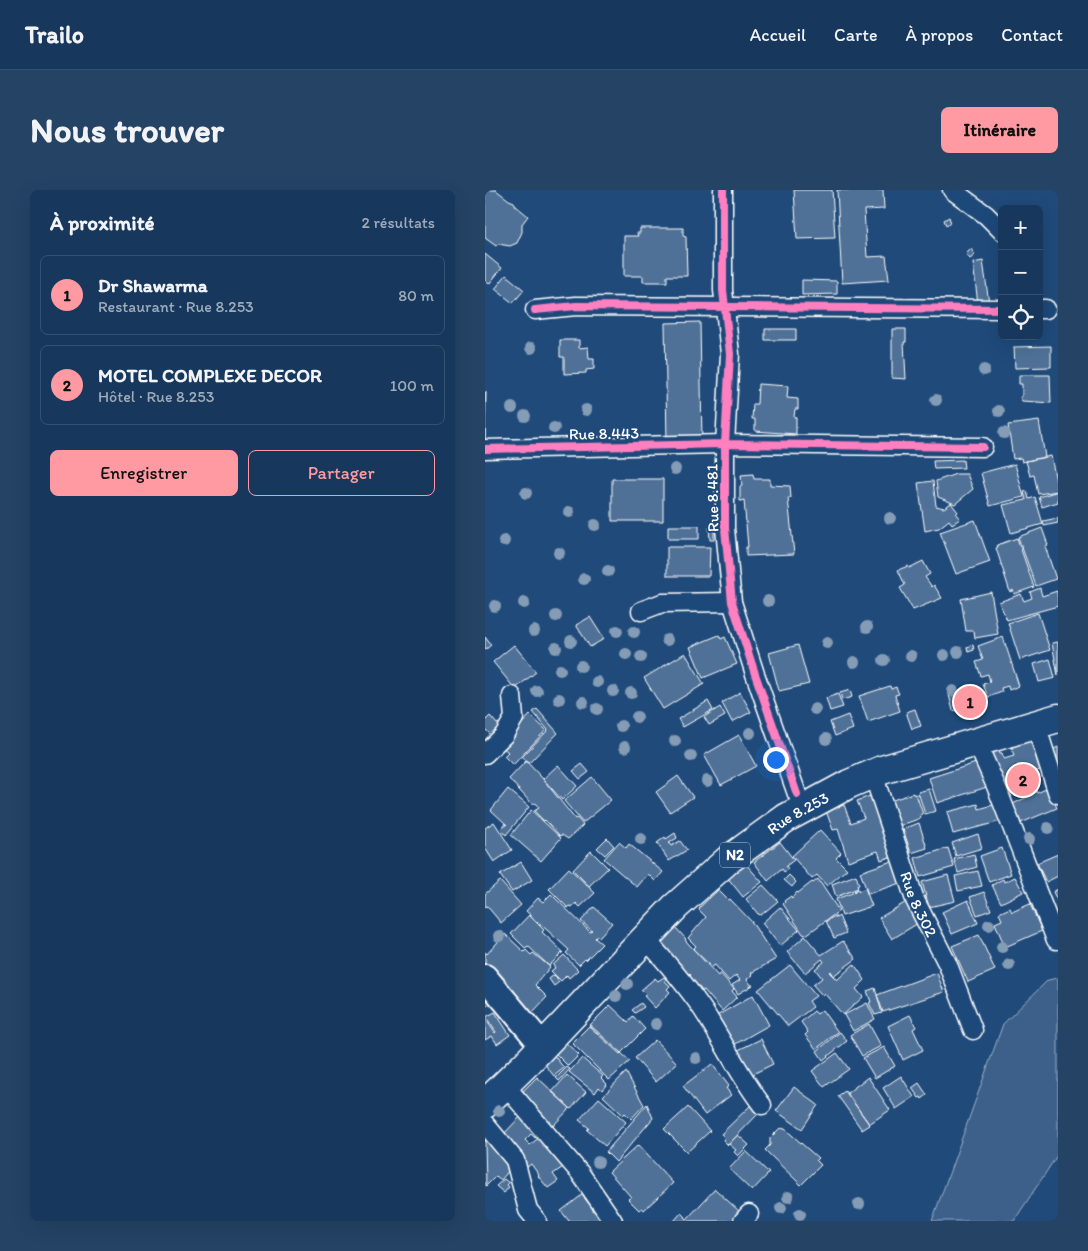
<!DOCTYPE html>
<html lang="fr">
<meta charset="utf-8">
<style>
body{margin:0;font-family:Itim,sans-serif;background:#244365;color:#f1f3f6}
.controls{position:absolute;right:15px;top:15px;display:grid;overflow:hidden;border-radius:8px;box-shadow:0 5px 20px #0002}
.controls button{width:45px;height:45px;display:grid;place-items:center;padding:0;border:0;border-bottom:1px solid #365272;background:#17385c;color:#f1f3f6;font:25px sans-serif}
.you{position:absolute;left:290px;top:569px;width:18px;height:18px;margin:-12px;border:4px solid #fff;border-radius:50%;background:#1a73e8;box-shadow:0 0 0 8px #1a73e833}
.badge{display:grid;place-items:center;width:32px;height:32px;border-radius:50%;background:#ff9aa2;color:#111;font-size:16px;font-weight:700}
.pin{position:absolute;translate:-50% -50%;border:2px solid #fff;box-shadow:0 1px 5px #0006}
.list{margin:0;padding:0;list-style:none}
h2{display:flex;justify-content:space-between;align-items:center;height:65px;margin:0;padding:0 20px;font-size:21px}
h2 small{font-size:16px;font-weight:400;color:#9eacbb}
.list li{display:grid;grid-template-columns:32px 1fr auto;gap:15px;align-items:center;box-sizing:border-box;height:80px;margin:0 10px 10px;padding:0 10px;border:1px solid #365272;border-radius:8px}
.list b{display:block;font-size:19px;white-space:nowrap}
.list p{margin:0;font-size:16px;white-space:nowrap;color:#9eacbb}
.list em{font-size:16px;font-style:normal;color:#9eacbb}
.actions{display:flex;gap:10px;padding:15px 20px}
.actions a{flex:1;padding:11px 0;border:1px solid #ff9aa2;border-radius:8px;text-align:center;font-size:18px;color:#ff9aa2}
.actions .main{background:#ff9aa2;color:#111}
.icon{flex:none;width:28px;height:28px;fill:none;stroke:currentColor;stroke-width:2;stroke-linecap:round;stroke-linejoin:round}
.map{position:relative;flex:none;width:573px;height:1031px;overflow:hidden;border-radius:8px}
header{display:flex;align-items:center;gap:30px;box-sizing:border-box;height:70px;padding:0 25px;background:#17385c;border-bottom:1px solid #365272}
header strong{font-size:24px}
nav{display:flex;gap:28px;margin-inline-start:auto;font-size:18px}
.intro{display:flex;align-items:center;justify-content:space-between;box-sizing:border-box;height:120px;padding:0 30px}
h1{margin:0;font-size:35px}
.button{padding:12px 22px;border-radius:8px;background:#ff9aa2;color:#111;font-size:18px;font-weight:700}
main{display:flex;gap:30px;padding:0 30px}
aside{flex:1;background:#17385c;border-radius:8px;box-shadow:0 5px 20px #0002}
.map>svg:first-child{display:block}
</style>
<header>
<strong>Trailo</strong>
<nav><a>Accueil</a><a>Carte</a><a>À propos</a><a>Contact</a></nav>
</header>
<div class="intro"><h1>Nous trouver</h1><a class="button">Itinéraire</a></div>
<main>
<aside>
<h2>À proximité<small>2 résultats</small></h2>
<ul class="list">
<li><span class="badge">1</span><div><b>Dr Shawarma</b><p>Restaurant · Rue 8.253</p></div><em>80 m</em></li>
<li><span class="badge">2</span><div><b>MOTEL COMPLEXE DECOR</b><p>Hôtel · Rue 8.253</p></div><em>100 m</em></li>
</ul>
<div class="actions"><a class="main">Enregistrer</a><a>Partager</a></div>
</aside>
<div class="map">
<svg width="573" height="1031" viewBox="0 0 573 1031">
<rect width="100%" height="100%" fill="#1f4a7a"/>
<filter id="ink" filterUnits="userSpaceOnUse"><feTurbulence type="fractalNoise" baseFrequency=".02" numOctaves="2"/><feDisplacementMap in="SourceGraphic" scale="10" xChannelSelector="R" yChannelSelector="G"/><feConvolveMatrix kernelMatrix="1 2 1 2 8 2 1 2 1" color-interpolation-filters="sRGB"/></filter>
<g filter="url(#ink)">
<path fill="#3c618b" stroke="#9eb0c5" d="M573 788V964L529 1031H447L518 834 563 790Z"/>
<path fill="#507197" stroke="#fff" d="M3 0H11L24 10 29 12 31 16 43 26 37 34V42L32 53 25 56 13 54 11 56 0 48V4Z
M309 0H347L350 48 312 49Z
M352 0H398L399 19 379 20 382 67 401 66 404 90 357 93Z
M464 27 466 33 461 35 459 30Z
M155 38H198V46L201 47 202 86H182V92H158V86H139V46H153L152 43H155Z
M486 59 490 65 485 69 481 64Z
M0 64 17 78 4 94 0 90Z
M498 71 504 113 493 114 488 73Z
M21 85 39 100 28 113 10 99Z
M317 90 352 91V104L317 105Z
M215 132 217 253 182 254 180 133Z
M280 139H311V150H280Z
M407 139H421V152H419L421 189 407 188Z
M75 150H94V158L103 157 104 169H109V179L101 180V183L79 184V167H75Z
M566 156V177L530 178 529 157Z
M534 185H565L566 213 537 211 535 208 537 205V194H534Z
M273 194 303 196 302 208 313 209V219H310L309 227H311V244L270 241V229H267L268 214H272Z
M0 202H1L0 257Z
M554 231 560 267 537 272 536 268 528 269 523 235Z
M566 266 573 301 553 304 549 285 545 286 541 271Z
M478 270 479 278 449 279 448 271Z
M530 274 539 307 505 316 496 283Z
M268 284 269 289H285V295L305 296 306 308H303L309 364 261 366V357H263L259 310 255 311V296H257L256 285Z
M471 284H482L488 299 470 314 453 307 451 291Z
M127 289H178V331H127Z
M448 291 451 316 459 318 466 313 473 322 471 324 475 329 467 334 464 330 454 338 440 341 433 293Z
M542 301 544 309 550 307 558 334 526 343 518 315 541 310 539 302Z
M573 301V312L557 317 554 307Z
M573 328V333L559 336 558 331Z
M490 330 505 372 471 384 455 342Z
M183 336H214V349H183Z
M224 337H229V350H225Z
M557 338 563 355 560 356 571 389 551 396 533 347Z
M532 348 549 397 529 404 528 400 525 402 511 358 513 357 512 355Z
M182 357H225L224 386H182Z
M438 371 445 384 440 387 447 397 449 395 457 408 428 420 415 398 420 395 413 380 423 376 424 378Z
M555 398 557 406 572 401 573 416 522 430 514 412 536 404 539 411 547 408 545 402Z
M506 402 513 444 490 448 489 441H481L476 409Z
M553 423 565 460 535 470 523 433Z
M105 427 119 449 105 457 91 435Z
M234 445 236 449 240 447 252 474 218 488 205 457Z
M0 447 6 455 0 460Z
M518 447 534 496 524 500 523 496 516 498 517 502 503 507 498 494 505 492 503 484 496 486 491 472 498 470 493 456Z
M573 452V486L567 453Z
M29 455 51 482 30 499 8 472Z
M313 455 324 494 294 501 284 463Z
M488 455 489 460 483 462 482 457Z
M200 463 219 494 178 519 159 488Z
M565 469 570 488 554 492 549 474Z
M405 496 406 499 411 497 414 504 410 505 415 521 383 532 374 506Z
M495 498 499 515 468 521 464 505Z
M365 500 367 507 357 510 355 503Z
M255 502 266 522 247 532 237 513Z
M353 504 358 517 345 521 341 508Z
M223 511 228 520 198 537 193 529Z
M235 517 240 526 224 535 219 527Z
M52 519 73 543 44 573 37 567 63 540 48 522Z
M430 519 436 536 427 539 421 522Z
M45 525 61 540 28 575 19 566 23 562 16 556Z
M363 525 368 539 350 546 345 532Z
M5 526 12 534 14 533 19 538 9 548 0 539V531Z
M254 545 271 576 236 595 219 565Z
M545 549 555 580 527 590 528 593 522 595 527 607 520 610 503 564 514 560 515 563H517L519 569 529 566 526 555Z
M573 557V583L563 562Z
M41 571 58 589 90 629 92 628 98 635 83 649 77 645 75 646 60 630 59 631 49 621 54 618 50 613 47 614 24 589Z
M494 572 502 597 452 613 444 588Z
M97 574 104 582 95 589 88 581Z
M73 575 92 596 77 610 58 589Z
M193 586 208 607 185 622 171 602Z
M107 587 126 610 98 633 79 611Z
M550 598 552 603 563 598 572 618 531 635 524 616 544 606 542 602Z
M23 599 44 617 21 645 16 639 19 635H22L6 620Z
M444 599 451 621 440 624 433 602Z
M428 603 429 605 431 604 438 624 435 625 436 628 411 637 402 612Z
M390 604 408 666 396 670 393 661 363 671 353 639 348 640 341 621 359 615 366 633 379 628 372 611Z
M515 613 520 630 468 644 462 622 493 614 494 619Z
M46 620 76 648 56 671 26 645Z
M9 632 27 660 9 672 0 658V638Z
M434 633 442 658 426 663 418 639Z
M335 640 356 663 351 668 362 679 342 696 332 685 327 689 307 666Z
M190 643 192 648 184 653 186 656 195 651 202 660 184 671 172 653 180 647 181 649Z
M493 644 497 658 471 666 467 653Z
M122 648 129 656 120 665 112 658Z
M134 652 141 658 144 654 178 682 170 691 163 684 152 697 119 669Z
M295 652 309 670 301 676 303 679 299 682 297 679 283 691 269 672Z
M463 658 469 677 435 687 430 668Z
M517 658 526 684 504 692 495 666Z
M106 661 123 678 104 696 88 680Z
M489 664 492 677 473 683 469 669Z
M573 664V686L561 692 552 673Z
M410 670 418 692 383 704 375 682Z
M36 672 47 690 27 702 15 685Z
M259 672 277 692 258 707 242 687Z
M84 678 110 703 95 717 91 713 87 717 85 716 83 718 64 699Z
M493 681 497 696 473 701 470 686Z
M304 685 311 692 307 697 299 690Z
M371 685 374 695H372L373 698 351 707 347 694Z
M463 685 470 711 444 717 437 692Z
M530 687 538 702 516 713 507 695 518 689 519 692Z
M333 689 354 721 321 745 318 744 298 714 300 712 299 711 306 706 307 708 312 702 313 703 327 692 328 693Z
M15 691 36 715 16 733 2 716 0 717V704Z
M278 695 293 711 276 725 273 724 261 709Z
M380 698 387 716 357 726 351 709 370 702 369 701 373 699 374 701Z
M573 699V712L568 702Z
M233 700 243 710 245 709 266 731 291 769 266 783 268 785 262 789 266 795H268L253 804 247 795 255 790 251 785 244 791 230 775 227 777 208 759 211 756 203 748 221 727 214 720 215 717Z
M499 702 506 720 492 725 485 707Z
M66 704 105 742 107 741 96 731 109 717 127 733 114 747 112 746 110 748 117 754 101 770 100 769 94 775 81 763 84 760 41 721 53 708 58 712Z
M483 710 493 733 467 744 457 722Z
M423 711 435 732 407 749 394 728Z
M545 714 557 741 520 757 510 733 517 730 514 723 525 718 527 722Z
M295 717 314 740 295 756 277 733Z
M44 725 59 740 57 742 78 762 64 776 43 756 40 758 26 744Z
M350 726 351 728 354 726 361 743 349 748 341 731Z
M190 737 201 749 200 750 233 786 235 783 249 799 247 801 252 807 237 821 219 800 217 801 204 787 206 785 204 783 202 786 196 779 198 777 191 769 190 770 175 753Z
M20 744 39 762 41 760 46 765 48 763 65 777 50 795 62 807 47 823 26 805 0 777V762L2 764Z
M494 745 510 780 483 792 467 756Z
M320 746 336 765 358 751 371 769 348 786 345 781 344 782 352 790 369 774 380 790 371 799 378 807 358 825 339 803 337 805 328 795 337 788 330 779 339 772 337 769 320 783 302 762Z
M79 765 93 780 84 788 82 785 76 791 66 781 70 778 68 775Z
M305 775 331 806 324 811 328 817 303 836 273 800Z
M452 783 459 802 398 822 392 805Z
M69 785 74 792 69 796 64 789Z
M179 787 181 789 180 791 185 796 182 799 185 802 170 818 159 806 161 805 156 800 170 788 173 791Z
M390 798 397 823 390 825 384 813 386 812 382 801Z
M0 804 9 811 0 817Z
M268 805 284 835 245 857 228 828Z
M156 813 159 817 150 823 147 820Z
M382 813 390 829 368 841 359 825Z
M125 815 143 832 148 826 160 839 135 864 104 836Z
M337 820 353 842 331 859 320 845 323 842 316 832 329 821 332 824Z
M10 822 25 845 12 854 7 846 0 850V828L10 843 11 842 1 827Z
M425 825 431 837 428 839 438 860 418 870 403 836Z
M384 834 396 856 377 866 365 845Z
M105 835 145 871 124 890 87 853Z
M355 842 362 851 338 870 332 861Z
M276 849 288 874 260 888 247 863Z
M170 850 192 873 171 892 150 868Z
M80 852 94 865 83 876 70 863Z
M399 857 410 876 390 888 378 868Z
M352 863 364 879 339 897 327 881Z
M68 864 79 878 69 886 58 872Z
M97 868 118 886 116 888 122 894 117 900 114 897 110 903 84 882Z
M227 874 244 896 241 898 246 905 220 925 198 896Z
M82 877 85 879 74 891 71 888Z
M141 882 159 915 146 929 140 923 138 925 118 906Z
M82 885 101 902 86 919 67 902Z
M416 886 429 907 411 919 398 898Z
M52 887 85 918 67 937 33 906Z
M383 887 405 920 384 934 362 903Z
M434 893 442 905 437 909 436 907 434 908 427 898Z
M309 897 333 915 317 939 291 921Z
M360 901 385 935 377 940 353 906Z
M114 908 141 932 120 956 102 940 104 938 94 930Z
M162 914 168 928 131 972 121 962Z
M266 915 274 923 243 955 238 950 240 947 236 944Z
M203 917 225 941 202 962 179 939Z
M35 927 49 941 55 943 50 948 46 944 40 950 45 955 57 945 81 975 68 984 73 991 63 998 53 986 54 985 46 974 40 979 16 947Z
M295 938 300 939 333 968 331 970 336 975 316 995 280 960 285 955V948Z
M253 945 264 955 253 966 249 962 251 960 244 954Z
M2 948 21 966 18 970 26 978 16 990 11 986 1 996 0 950Z
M153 955 188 993 159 1020 157 1018 154 1020 143 1009 146 1007 124 982Z
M261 961 284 983 267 1001 244 979Z
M19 989 24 993 22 995 24 997 19 1003 11 996Z
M230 999 255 1022 248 1031H189L196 1023 202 1029Z
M97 1005 118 1031H84L76 1021Z"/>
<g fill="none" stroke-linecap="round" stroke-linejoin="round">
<defs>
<g id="street">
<path d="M238 0V100L245 164 240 254V338L247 412 270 484 312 604"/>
<path d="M467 0 501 25 517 41"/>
<path d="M554 119H561"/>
<path d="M50 120 91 116 517 119"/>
<path d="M0 259 240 254 498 257"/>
<path d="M156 421 177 413 247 412"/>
<path d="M551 535 573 604"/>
<path d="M491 551 511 596 571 750"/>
<path d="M0 564 19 545 29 528 27 506"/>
<path id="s1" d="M388 584 430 710 463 775 488 840"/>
<path d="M160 748C180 771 201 794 218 820 238 851 254 885 277 915"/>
<path d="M19 894 95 983 128 1031"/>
<path d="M0 934 30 970 43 1020 52 1031"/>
<path d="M258 1031 264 1024"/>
</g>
<path id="secondary" d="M0 787 58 856"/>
<g id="highway">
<path id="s2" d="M0 914 42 873 190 717 243 670 301 628 364 594 397 580 573 528"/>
</g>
</defs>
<use href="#street" stroke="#fff" stroke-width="21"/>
<use href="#secondary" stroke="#fff" stroke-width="28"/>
<use href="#highway" stroke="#fff" stroke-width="31"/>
<use href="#street" stroke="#1f4a7a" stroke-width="18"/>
<use href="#secondary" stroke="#1f4a7a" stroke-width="24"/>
<use href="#highway" stroke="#1f4a7a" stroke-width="28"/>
<defs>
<path id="cycleway" d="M238 0V100L245 164 240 254V338L247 412 270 484 312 604
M50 120 91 116 517 119
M0 259 240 254 498 257"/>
</defs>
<use href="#cycleway" stroke="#1f4a7a" stroke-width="11"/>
<use href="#cycleway" stroke="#ff80c0" stroke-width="8"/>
</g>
<g fill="#859cb6">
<circle cx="46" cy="158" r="6"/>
<circle cx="499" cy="180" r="6"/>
<circle cx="451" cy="210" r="6"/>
<circle cx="27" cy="218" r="6"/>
<circle cx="101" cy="220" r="6"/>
<circle cx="514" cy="221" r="6"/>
<circle cx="40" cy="226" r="6"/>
<circle cx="69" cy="238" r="6"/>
<circle cx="519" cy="243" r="6"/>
<circle cx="190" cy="279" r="6"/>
<circle cx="41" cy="303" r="6"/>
<circle cx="84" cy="322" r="6"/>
<circle cx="405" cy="328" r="6"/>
<circle cx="110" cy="335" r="6"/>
<circle cx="19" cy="351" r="6"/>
<circle cx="74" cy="363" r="6"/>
<circle cx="123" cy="381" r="6"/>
<circle cx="99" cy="389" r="6"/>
<circle cx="283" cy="411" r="6"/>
<circle cx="39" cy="413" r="6"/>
<circle cx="10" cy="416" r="6"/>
<circle cx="71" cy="426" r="6"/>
<circle cx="382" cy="437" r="6"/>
<circle cx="49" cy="441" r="6"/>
<circle cx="132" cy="441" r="6"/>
<circle cx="149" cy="442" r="6"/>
<circle cx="182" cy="450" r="6"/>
<circle cx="86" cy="451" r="6"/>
<circle cx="342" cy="453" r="6"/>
<circle cx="71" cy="458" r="6"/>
<circle cx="473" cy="462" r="6"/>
<circle cx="141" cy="464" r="6"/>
<circle cx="459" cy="465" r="6"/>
<circle cx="426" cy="466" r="6"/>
<circle cx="156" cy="467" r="6"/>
<circle cx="399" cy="470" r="6"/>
<circle cx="369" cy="472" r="6"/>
<circle cx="96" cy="476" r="6"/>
<circle cx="75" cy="480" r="6"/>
<circle cx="112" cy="492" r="6"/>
<circle cx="52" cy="501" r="6"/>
<circle cx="128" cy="501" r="6"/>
<circle cx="468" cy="501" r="6"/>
<circle cx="146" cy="503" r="6"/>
<circle cx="74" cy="509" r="6"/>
<circle cx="98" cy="512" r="6"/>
<circle cx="112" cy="519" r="6"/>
<circle cx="330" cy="519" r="6"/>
<circle cx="152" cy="527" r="6"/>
<circle cx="136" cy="536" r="6"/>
<circle cx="265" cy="543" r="6"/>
<circle cx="341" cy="549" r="6"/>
<circle cx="190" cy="551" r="6"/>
<circle cx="140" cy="557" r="6"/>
<circle cx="206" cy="566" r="6"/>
<circle cx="222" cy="591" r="6"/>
<circle cx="563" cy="638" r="6"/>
<circle cx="156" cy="649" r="6"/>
<circle cx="544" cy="649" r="6"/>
<circle cx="504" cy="735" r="6"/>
<circle cx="14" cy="746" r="6"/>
<circle cx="517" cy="757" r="6"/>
<circle cx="524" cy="775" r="6"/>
<circle cx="142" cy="794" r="6"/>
<circle cx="131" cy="806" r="6"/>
<circle cx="171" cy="834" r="6"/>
<circle cx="211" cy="868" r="6"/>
<circle cx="14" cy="921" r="6"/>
<circle cx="113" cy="972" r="6"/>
<circle cx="303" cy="1007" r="6"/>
<circle cx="374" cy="1014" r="6"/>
<circle cx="296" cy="1018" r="6"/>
<circle cx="315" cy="1024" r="6"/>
</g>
</g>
<g text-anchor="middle" stroke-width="4" stroke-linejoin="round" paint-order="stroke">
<rect fill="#1f4a7a" stroke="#bcc9d7" stroke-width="1" x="235" y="652.5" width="30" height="25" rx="4"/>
<g font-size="15" font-weight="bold" fill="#fff">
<text x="250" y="670">N2</text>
</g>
<g font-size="16" fill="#fff" stroke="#1f4a7a">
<text transform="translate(119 243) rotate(-1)" y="6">Rue 8.443</text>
<text transform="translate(227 308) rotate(-91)" y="6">Rue 8.481</text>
<text dy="6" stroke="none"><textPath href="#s2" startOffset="429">Rue 8.253</textPath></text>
<text dy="6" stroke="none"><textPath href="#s1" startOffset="138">Rue 8.302</textPath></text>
</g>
</g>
</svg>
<div class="controls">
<button>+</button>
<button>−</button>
<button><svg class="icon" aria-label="locate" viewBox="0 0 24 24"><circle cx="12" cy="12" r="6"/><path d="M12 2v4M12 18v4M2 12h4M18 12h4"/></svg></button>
</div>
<div class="you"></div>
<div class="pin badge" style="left:485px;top:512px">1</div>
<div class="pin badge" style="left:538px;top:590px">2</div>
</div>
</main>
